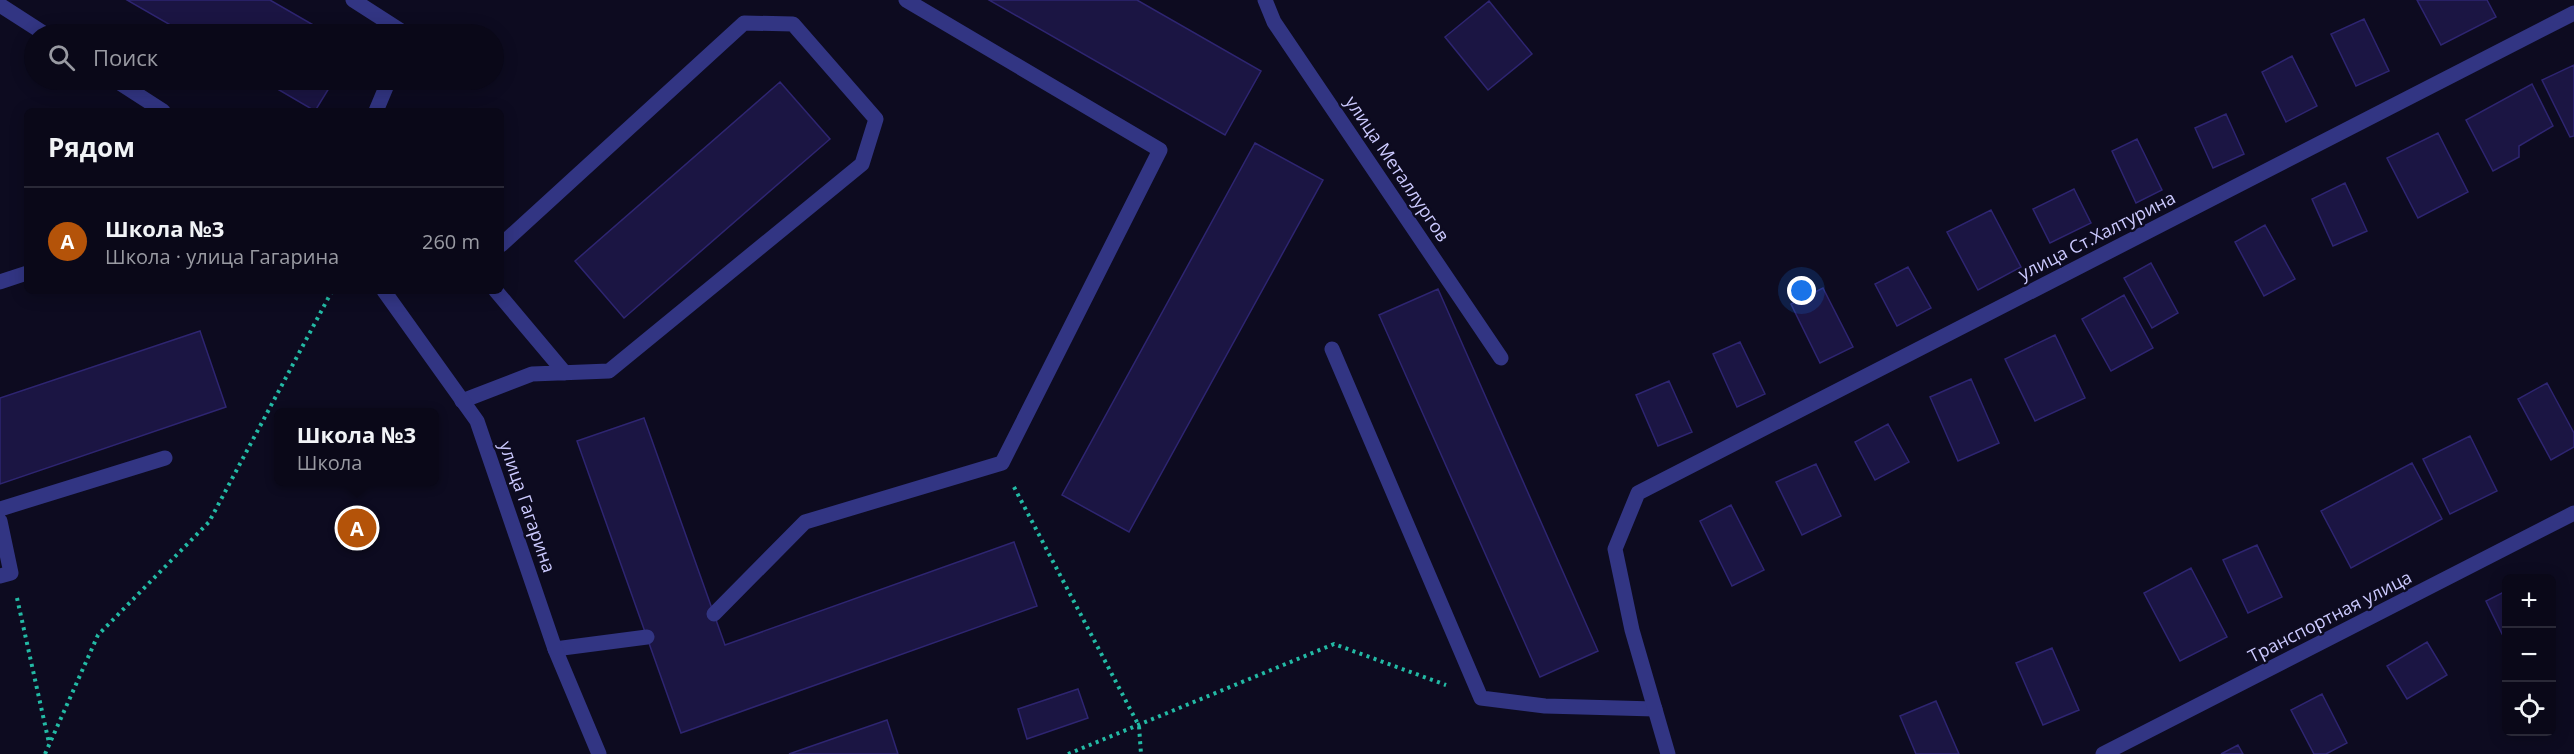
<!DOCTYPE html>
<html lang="ru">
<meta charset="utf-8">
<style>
body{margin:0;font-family:"Open Sans",sans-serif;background:#181625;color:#f1f3f6}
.controls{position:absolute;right:18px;bottom:18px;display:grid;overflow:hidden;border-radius:9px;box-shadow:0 3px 15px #0003}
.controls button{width:54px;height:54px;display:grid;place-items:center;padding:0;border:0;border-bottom:2px solid #2a2937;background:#0a0818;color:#f1f3f6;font:30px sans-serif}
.you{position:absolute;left:1802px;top:291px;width:21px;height:21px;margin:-15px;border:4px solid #fff;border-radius:50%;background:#1a73e8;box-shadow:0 0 0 9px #1a73e833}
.badge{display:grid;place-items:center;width:39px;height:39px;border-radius:50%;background:#b45309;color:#fff;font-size:20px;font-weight:700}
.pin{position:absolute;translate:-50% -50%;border:3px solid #fff;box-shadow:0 2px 6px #0006}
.popup{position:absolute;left:274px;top:408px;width:165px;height:78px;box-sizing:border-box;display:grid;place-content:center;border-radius:9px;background:#0a0818;filter:drop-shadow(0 2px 4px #0005);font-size:20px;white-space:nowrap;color:#999aa2}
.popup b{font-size:22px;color:#f1f3f6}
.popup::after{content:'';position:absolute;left:50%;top:100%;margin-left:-12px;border:12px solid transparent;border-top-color:#0a0818}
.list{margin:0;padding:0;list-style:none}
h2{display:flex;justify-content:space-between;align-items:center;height:78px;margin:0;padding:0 24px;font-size:26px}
h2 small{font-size:20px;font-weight:400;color:#999aa2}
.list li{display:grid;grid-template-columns:39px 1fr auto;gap:18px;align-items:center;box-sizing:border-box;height:108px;padding:0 24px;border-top:2px solid #2a2937}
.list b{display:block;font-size:22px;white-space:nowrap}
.list p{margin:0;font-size:20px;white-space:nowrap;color:#999aa2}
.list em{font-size:20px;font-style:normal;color:#999aa2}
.icon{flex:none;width:33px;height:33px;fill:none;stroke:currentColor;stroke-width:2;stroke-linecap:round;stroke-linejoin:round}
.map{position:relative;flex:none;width:2574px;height:754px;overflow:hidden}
.search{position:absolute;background:#0a0818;box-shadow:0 3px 15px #0003;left:24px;top:24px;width:480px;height:66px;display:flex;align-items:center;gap:15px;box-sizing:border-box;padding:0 21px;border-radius:33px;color:#999aa2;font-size:22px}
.panel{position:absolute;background:#0a0818;box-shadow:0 3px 15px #0003;left:24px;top:108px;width:480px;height:186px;border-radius:9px}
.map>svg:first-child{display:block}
</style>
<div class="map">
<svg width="2574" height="754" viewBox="0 0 2574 754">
<rect width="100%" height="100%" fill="#0d0b20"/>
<path fill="#1b1543" stroke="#2e2571" stroke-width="1.5" d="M127 0H270L329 34H186Z
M989 0H1137L1261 71 1225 135Z
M2417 0H2487L2496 17 2441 45Z
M1489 1 1532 54 1488 90 1445 37Z
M2364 19 2389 71 2356 86 2331 34Z
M2292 56 2317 106 2286 122 2262 72Z
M2574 65V136L2570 137 2542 80Z
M262 80H334L315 111Z
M780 82 830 139 624 318 575 261Z
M2532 84 2553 126 2519 146V157L2493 171 2466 120Z
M2226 114 2244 154 2213 168 2195 128Z
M2438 133 2468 192 2418 218 2387 158Z
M2137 139 2162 190 2136 203 2112 151Z
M1255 143 1323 180 1129 532 1062 495Z
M2345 183 2367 231 2333 246 2312 199Z
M2074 189 2091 223 2050 243 2033 209Z
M1991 210 2021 267 1978 290 1947 232Z
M2265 225 2295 279 2264 296 2235 242Z
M2151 263 2178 313 2152 328 2124 278Z
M1908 267 1931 308 1897 326 1875 284Z
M1823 288 1853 347 1820 363 1791 304Z
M1438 289 1598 651 1540 677 1379 315Z
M2124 295 2153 348 2111 371 2082 319Z
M200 331 226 407 0 484V398Z
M2055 335 2085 398 2035 421 2005 359Z
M1740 342 1765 394 1737 407 1713 354Z
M1971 379 1999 443 1958 461 1930 397Z
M1669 381 1692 432 1658 446 1636 395Z
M2547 383 2574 433V447L2551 460 2518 399Z
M644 418 725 645 1014 542 1037 606 681 733 577 441Z
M1888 424 1909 462 1875 480 1855 442Z
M2470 436 2497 491 2450 514 2423 459Z
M2412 463 2442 519 2351 568 2321 511Z
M1816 464 1841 516 1802 535 1776 482Z
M1731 505 1764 570 1732 586 1700 521Z
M2257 545 2282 597 2248 613 2223 560Z
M2191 568 2227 637 2180 661 2144 593Z
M2506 591V642L2486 601Z
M2427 642 2447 675 2407 699 2387 666Z
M2052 648 2079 710 2043 725 2016 663Z
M1078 689 1088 718 1027 739 1018 709Z
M2322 694 2347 743 2326 754H2314L2291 710Z
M1936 701 1959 754H1916L1900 716Z
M887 720 898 754H789L806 748Z
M2238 745 2243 754H2221Z"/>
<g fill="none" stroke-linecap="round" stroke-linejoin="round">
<path stroke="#23baa5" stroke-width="4" stroke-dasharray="3 4.5" stroke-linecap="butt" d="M1014 487 1139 726 1141 754
M17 598 49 743
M45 754 98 635 209 522 332 291
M1068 754 1334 644 1446 685"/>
<path stroke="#323583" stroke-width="15" d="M353 0 406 34
M376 111 389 80
M0 282 27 273
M496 291 565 373
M1332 349 1481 698 1545 706 1655 709
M462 401 532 374 609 371 862 164 876 119 793 24 744 23 501 245
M0 509 165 458
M0 521 11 573 0 576
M714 614 805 522 1002 463 1160 150 906 0
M555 649 647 637"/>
<path stroke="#323583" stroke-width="15" d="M1265 0 1274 22 1501 358
M0 5 45 34
M115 80 163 111
M384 291 477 421 555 649 599 754
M1668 754 1632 630 1615 549 1638 493 2574 13
M2103 754 2574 513"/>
</g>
<g text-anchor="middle" stroke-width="5" stroke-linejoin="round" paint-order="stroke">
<g font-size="18" fill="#cccaff" stroke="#0d0b20">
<text transform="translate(1397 169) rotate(56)" y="6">улица Металлургов</text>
<text transform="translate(2097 236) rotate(-27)" y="6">улица Ст.Халтурина</text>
<text transform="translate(527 507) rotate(71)" y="6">улица Гагарина</text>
<text transform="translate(2330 617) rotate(-27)" y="6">Транспортная улица</text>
</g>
</g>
</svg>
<div class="controls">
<button>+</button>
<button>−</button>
<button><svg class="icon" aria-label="locate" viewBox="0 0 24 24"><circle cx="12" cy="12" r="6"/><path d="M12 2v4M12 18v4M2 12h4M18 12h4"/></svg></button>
</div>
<div class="you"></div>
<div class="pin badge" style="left:357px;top:528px">A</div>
<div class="popup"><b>Школа №3</b>Школа</div>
<div class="search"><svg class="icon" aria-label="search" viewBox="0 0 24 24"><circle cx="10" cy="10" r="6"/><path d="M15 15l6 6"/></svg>Поиск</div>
<section class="panel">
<h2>Рядом<small></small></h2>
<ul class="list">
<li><span class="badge">A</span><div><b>Школа №3</b><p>Школа · улица Гагарина</p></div><em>260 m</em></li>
</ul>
</section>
</div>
